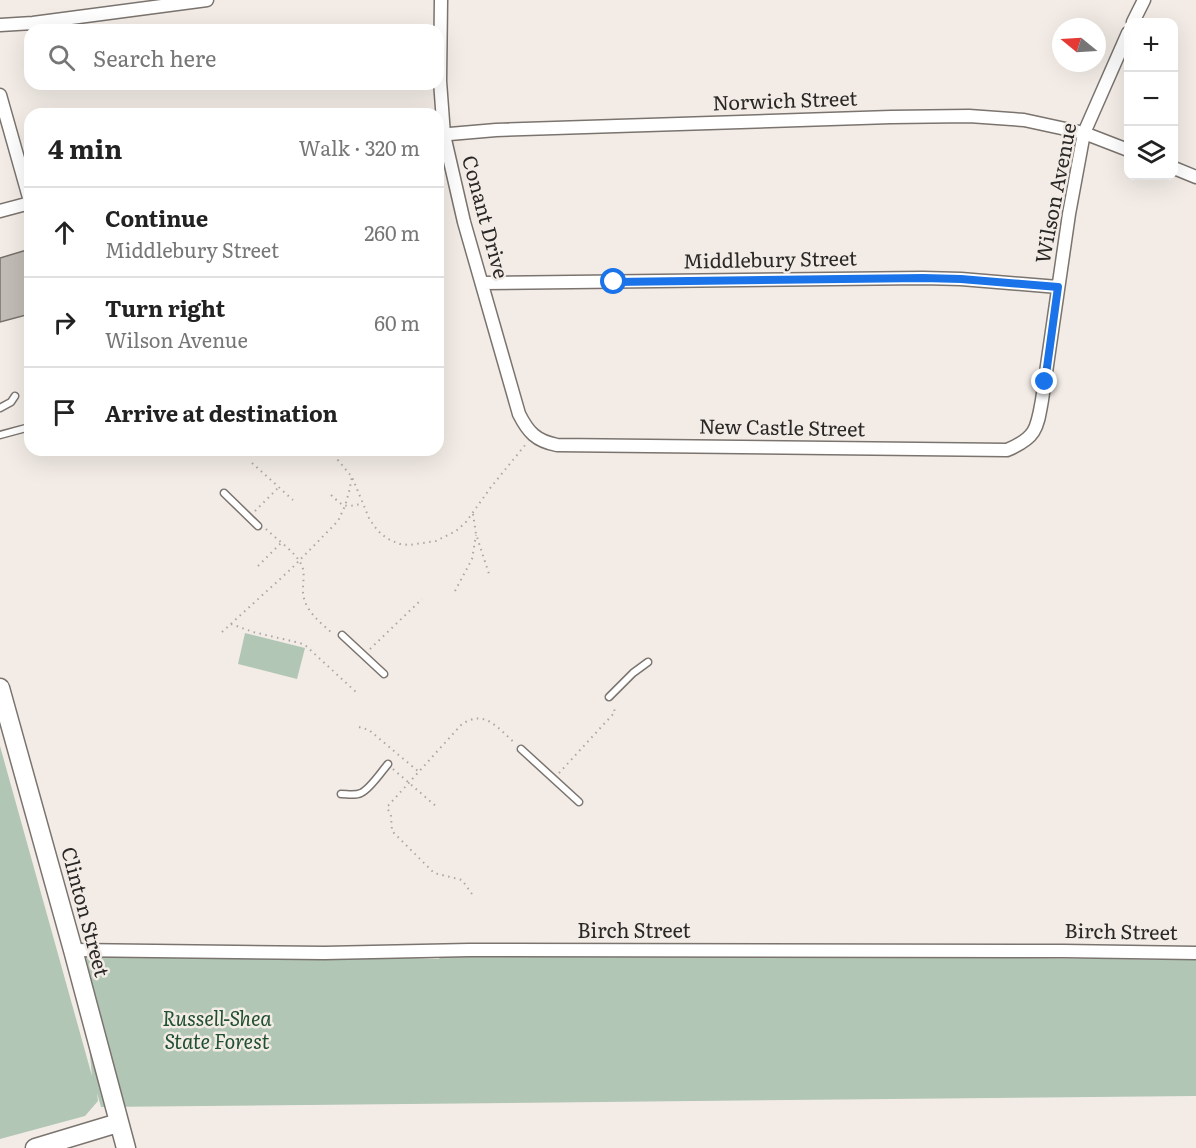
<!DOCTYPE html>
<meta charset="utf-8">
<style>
body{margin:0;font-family:Literata,serif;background:#f2f2f2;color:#222}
.controls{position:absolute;right:18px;top:18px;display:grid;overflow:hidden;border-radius:12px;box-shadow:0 6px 24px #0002}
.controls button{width:54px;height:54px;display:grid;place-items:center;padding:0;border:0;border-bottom:2px solid #e0e0e0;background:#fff;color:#222;font:30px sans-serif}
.compass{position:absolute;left:1052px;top:18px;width:54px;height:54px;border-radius:50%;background:#fff;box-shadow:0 6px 24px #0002;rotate:288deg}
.stop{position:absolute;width:18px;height:18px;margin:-14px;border:4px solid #1a73e8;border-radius:50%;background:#fff}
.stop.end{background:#1a73e8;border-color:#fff;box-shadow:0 2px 6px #0008}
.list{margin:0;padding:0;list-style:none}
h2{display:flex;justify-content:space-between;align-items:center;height:78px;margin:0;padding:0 24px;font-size:26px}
h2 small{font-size:20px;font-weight:400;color:#767676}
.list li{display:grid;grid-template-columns:39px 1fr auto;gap:18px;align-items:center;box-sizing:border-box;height:90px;padding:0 24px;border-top:2px solid #e0e0e0}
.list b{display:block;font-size:22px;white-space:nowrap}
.list p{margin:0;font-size:20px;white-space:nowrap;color:#767676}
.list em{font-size:20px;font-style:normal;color:#767676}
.icon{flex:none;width:33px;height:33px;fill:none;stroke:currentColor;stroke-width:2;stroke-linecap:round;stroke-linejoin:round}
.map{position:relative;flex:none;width:1196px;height:1148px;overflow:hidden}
.search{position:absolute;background:#fff;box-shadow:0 6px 24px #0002;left:24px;top:24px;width:420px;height:66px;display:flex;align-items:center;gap:15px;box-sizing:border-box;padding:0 21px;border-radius:18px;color:#767676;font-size:22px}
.panel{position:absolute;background:#fff;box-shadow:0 6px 24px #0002;left:24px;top:108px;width:420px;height:348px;border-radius:18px}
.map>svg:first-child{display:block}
</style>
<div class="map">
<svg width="1196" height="1148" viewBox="0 0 1196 1148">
<rect width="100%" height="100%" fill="#f3ece6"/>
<path fill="#b1c6b5" d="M245 633 305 648 297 679 238 664Z
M0 746 92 1076 80 957 329 956 439 959 440 956 935 957 1196 960V1096L101 1107 97 1093 98 1101 85 1116 0 1139Z"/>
<path fill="#c1bcb5" stroke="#75706a" stroke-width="1.5" d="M30 249V314L0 322V258Z"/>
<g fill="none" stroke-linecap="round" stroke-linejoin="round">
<defs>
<path id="lane" d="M0 408 11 402 15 396
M0 435 26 428
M224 493 258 526
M342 635 384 674
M609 697 633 673 648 662
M521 749 579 802
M341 794C347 794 355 796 361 793 370 789 381 772 388 764"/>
<path id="street" d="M441 0 440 81 444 135 464 222 519 414C528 432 536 441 557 445L1007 450C1036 438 1037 429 1042 400L1069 214 1084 133 1128 33
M1133 22 1144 0
M0 25 33 23 207 0
M0 95 30 201
M438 135 496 130 891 117 969 116 1024 120 1084 133 1128 150
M1174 168 1196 177
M0 211 30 203
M482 283 923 278 961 279 1058 287
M73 950 324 953 469 950 1063 951 1196 953"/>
<path id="secondary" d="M0 688 73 950 126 1148
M35 1148 118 1123"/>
</defs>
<use href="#lane" stroke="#7a736e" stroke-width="9"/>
<use href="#street" stroke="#7a736e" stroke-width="15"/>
<use href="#secondary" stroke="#7a736e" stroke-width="21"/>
<path stroke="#aba6a2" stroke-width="2" stroke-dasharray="1.5 4.5" stroke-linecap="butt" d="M336 454 337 459 352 477 369 518 374 526 381 534 390 540 400 544 409 545 436 541 456 531 466 522 491 487 526 444
M252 463 293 500
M331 495C345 508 344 507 362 504
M255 511 279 487
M473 514 476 534 490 577
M266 529C276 539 297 553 302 566 305 573 303 581 303 589 302 609 320 622 333 634
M258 566 281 543
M455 591 472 559 476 535
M231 624 253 632 300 643 306 646 356 692
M222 632 291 569 338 521 345 506 349 492 352 477
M370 649 422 599
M359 727 369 730 419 772
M393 769 438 808
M559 773 615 712 613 705
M472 894 462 880 434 873 392 831 391 816 387 807 461 725C485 708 497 728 515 743"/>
<use href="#lane" stroke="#fff" stroke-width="6"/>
<use href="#street" stroke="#fff" stroke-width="12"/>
<use href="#secondary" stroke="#fff" stroke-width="18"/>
</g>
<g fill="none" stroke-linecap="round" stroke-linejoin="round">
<path stroke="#1a73e8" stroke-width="8" d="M614 282 923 278 961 279 1058 287 1045 382"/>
</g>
<g text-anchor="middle" stroke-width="5" stroke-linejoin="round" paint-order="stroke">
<g font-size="20" fill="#2a2826" stroke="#f3ece6">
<text transform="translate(785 101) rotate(-2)" y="7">Norwich Street</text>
<text transform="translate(1056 193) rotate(-79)" y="7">Wilson Avenue</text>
<text transform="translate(485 217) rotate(75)" y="7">Conant Drive</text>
<text transform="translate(770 260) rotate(-1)" y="7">Middlebury Street</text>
<text transform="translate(782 428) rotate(1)" y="7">New Castle Street</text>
<text transform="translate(85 912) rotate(75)" y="7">Clinton Street</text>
<text x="634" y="938">Birch Street</text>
<text transform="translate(1121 932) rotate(1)" y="7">Birch Street</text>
</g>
<g font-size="20" font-style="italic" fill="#1f502f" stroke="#f3ece6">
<text x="217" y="1026">Russell-Shea<tspan x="217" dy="23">State Forest</tspan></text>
</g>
</g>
</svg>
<div class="controls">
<button>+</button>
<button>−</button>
<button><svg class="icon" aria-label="layers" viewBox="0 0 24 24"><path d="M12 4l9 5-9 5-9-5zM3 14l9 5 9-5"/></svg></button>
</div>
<svg class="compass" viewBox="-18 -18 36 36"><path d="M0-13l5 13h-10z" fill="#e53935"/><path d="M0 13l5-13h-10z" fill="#767676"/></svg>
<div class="stop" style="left:614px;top:282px"></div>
<div class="stop end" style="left:1045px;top:382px"></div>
<div class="search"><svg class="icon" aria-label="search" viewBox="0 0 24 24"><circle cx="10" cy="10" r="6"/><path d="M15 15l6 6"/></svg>Search here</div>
<section class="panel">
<h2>4 min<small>Walk · 320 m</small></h2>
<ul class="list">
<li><svg class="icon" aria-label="ahead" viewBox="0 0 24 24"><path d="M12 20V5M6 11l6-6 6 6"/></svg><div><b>Continue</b><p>Middlebury Street</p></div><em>260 m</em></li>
<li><svg class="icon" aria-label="right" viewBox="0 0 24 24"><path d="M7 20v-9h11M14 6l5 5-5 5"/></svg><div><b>Turn right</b><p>Wilson Avenue</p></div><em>60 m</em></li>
<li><svg class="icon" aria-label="arrive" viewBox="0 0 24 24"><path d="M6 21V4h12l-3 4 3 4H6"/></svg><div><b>Arrive at destination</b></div></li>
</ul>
</section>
</div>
